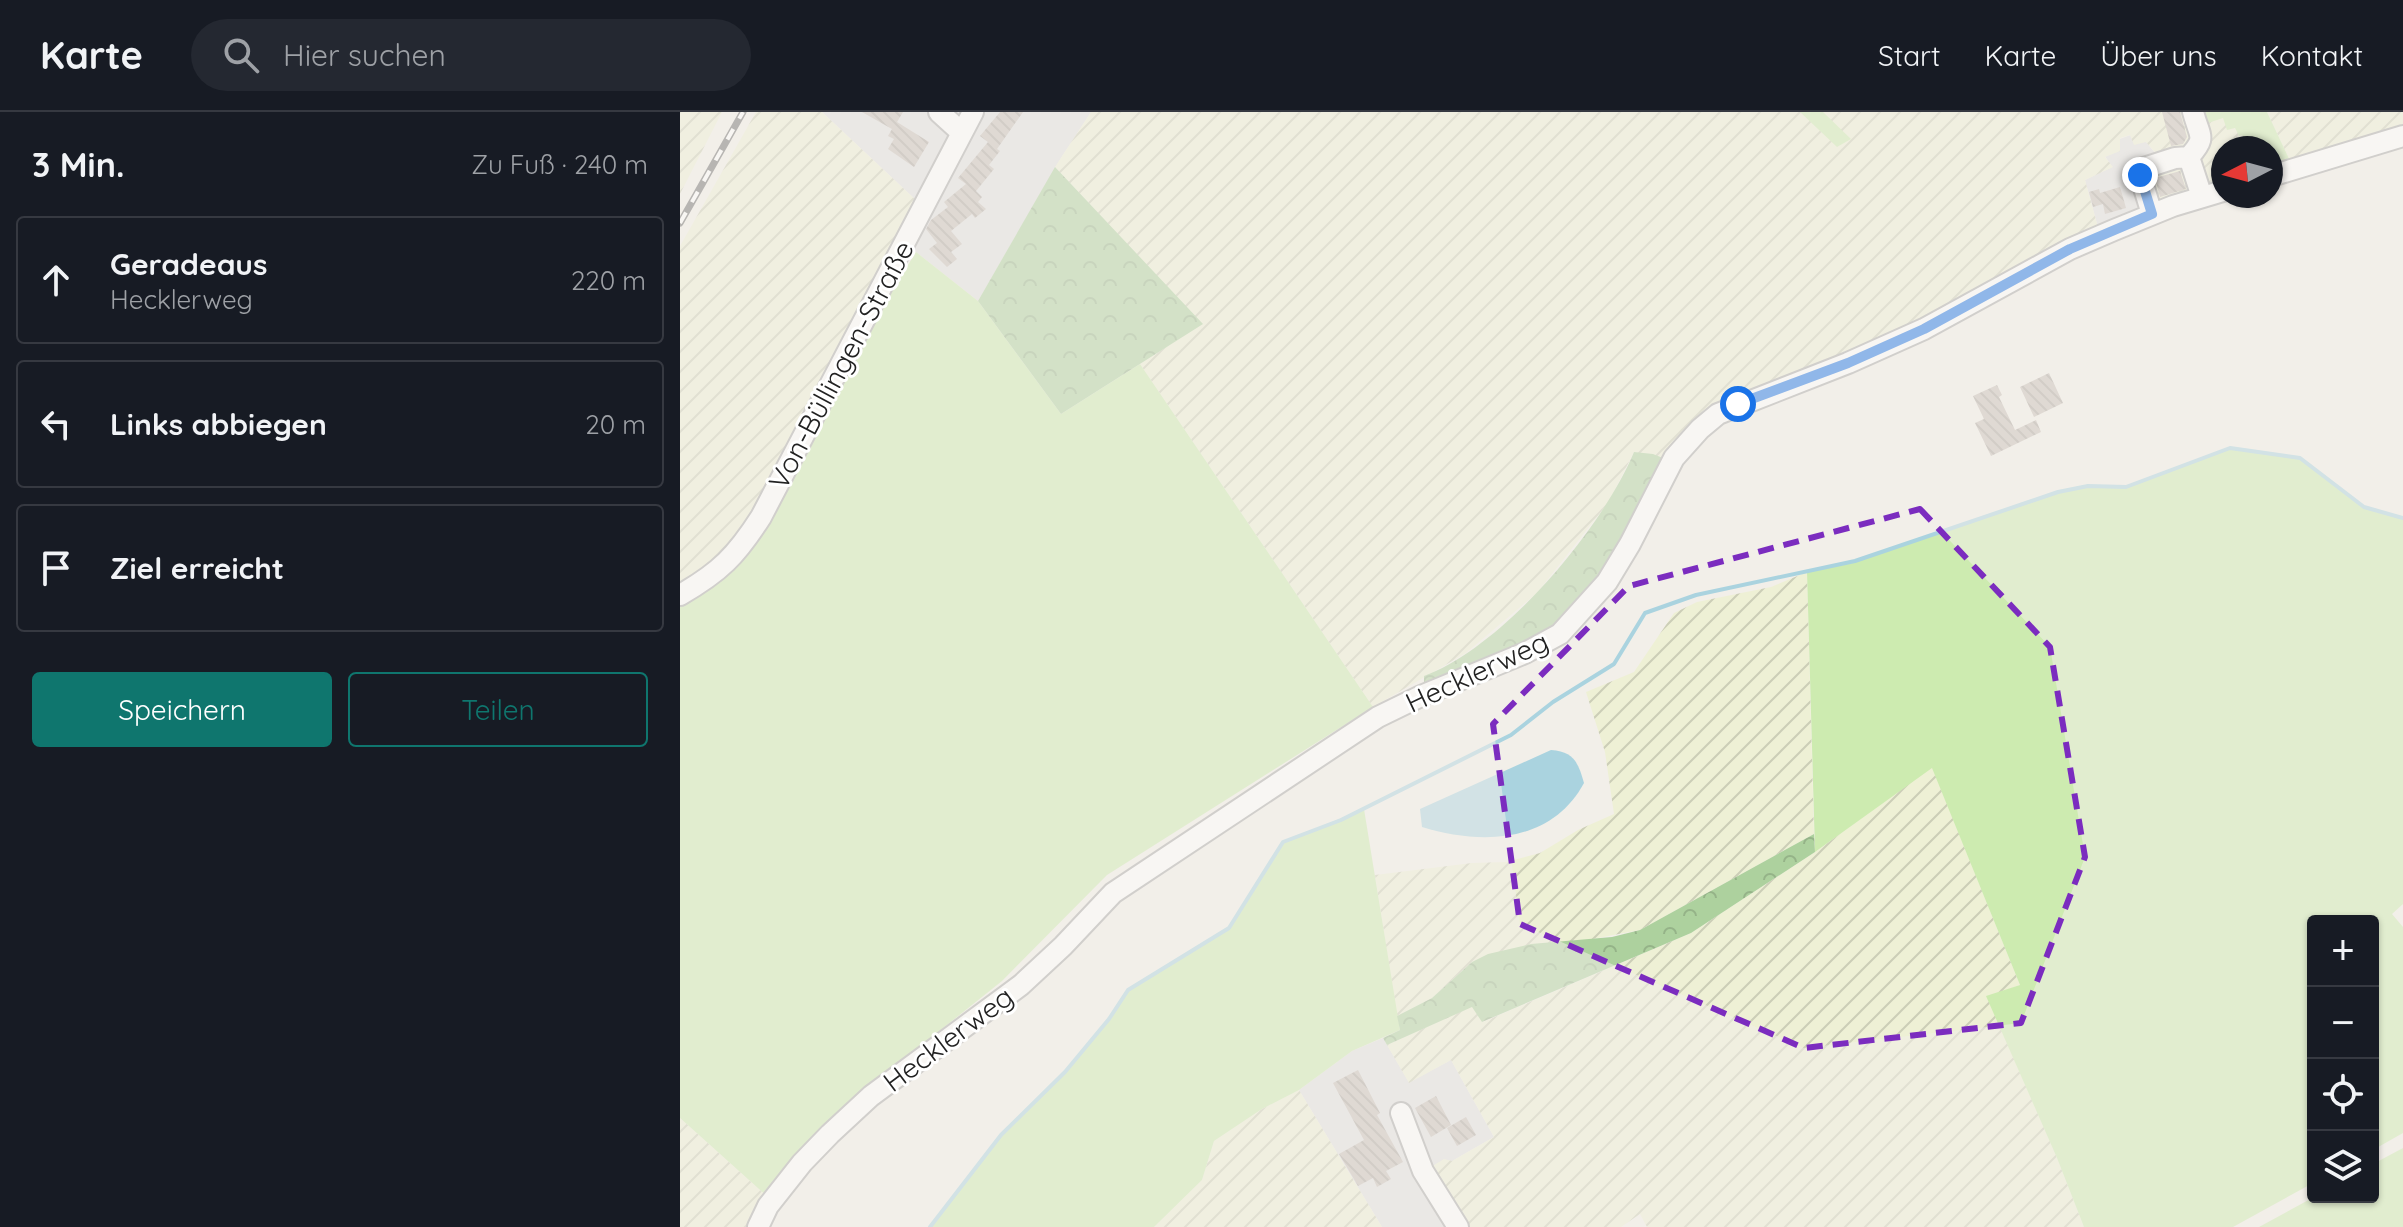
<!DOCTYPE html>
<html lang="de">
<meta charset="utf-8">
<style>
body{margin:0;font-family:Quicksand,sans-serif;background:#242831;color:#f1f3f6}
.controls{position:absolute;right:24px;bottom:24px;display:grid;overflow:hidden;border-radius:8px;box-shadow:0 2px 6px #0004}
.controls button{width:72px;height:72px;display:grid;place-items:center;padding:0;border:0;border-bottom:2px solid #363941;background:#171b24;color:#f1f3f6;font:40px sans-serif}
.compass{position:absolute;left:1531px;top:24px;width:72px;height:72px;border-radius:50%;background:#171b24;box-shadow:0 2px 6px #0004;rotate:264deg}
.stop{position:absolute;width:24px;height:24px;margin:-18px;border:6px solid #1a73e8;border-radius:50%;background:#fff}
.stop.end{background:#1a73e8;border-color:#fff;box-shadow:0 2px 8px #0008}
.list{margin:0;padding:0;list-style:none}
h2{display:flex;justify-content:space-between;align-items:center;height:104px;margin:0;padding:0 32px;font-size:34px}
h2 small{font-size:26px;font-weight:400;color:#9ea1a6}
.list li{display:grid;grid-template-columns:52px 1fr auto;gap:24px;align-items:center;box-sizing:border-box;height:128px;margin:0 16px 16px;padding:0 16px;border:2px solid #363941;border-radius:8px}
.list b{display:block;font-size:30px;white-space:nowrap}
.list p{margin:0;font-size:26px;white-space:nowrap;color:#9ea1a6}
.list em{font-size:26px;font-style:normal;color:#9ea1a6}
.actions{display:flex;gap:16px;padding:24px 32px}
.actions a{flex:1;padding:18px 0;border:2px solid #0f766e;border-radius:8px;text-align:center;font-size:28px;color:#0f766e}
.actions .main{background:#0f766e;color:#fff}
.icon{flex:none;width:44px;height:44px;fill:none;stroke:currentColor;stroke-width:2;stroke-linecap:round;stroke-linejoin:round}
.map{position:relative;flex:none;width:1723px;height:1115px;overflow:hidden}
header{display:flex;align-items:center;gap:48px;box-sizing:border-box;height:112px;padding:0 40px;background:#171b24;border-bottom:2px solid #363941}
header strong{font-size:38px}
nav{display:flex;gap:44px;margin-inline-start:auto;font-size:28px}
.search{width:560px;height:72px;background:#242831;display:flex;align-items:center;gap:20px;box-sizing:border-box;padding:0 28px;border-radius:44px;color:#9ea1a6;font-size:30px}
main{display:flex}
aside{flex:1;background:#171b24}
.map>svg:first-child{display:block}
</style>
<header>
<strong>Karte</strong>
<div class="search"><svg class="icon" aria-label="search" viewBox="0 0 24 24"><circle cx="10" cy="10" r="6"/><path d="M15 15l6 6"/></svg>Hier suchen</div>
<nav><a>Start</a><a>Karte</a><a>Über uns</a><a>Kontakt</a></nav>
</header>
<main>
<aside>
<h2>3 Min.<small>Zu Fuß · 240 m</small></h2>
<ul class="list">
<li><svg class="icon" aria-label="ahead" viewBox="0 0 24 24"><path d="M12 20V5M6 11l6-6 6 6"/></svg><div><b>Geradeaus</b><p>Hecklerweg</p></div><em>220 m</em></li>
<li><svg class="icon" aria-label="left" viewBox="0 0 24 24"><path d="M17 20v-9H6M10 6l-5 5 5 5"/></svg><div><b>Links abbiegen</b></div><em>20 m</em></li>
<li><svg class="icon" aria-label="arrive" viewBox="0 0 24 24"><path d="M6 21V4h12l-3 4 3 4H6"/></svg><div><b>Ziel erreicht</b></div></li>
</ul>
<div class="actions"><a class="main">Speichern</a><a>Teilen</a></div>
</aside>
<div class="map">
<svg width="1723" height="1115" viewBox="0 0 1723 1115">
<defs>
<pattern id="farmland-furrows" width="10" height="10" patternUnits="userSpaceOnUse" patternTransform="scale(2)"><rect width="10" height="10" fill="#eef0d5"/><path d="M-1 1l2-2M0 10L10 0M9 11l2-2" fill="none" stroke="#ccceb7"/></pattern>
<pattern id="forest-crowns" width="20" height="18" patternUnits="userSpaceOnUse" patternTransform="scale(2)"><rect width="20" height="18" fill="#add19e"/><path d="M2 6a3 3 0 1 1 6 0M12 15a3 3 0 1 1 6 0" fill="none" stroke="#95b388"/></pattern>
<pattern id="building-back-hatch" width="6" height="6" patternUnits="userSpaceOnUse" patternTransform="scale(2)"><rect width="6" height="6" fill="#c7bfb8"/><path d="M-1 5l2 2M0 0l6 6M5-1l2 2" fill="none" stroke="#aba49e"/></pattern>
</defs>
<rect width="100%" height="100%" fill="#f2efe9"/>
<path fill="#e0dfdf" d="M142 0H411L381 46 298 189 236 140 218 132 237 89Z
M1451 23 1466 30 1480 47 1466 100 1419 119 1405 68 1432 55 1425 44 1439 34 1440 27Z
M703 926 729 970 771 948 814 1025 772 1049 774 1115H702L619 978 672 939Z"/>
<path fill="url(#farmland-furrows)" d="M0 0H42L0 82Z
M76 0H142L238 90 58 436 0 479V134Z
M411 0H1519L1543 6 1562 23 1567 36H1543V74L1466 100 1455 57 1480 46 1466 30 1454 33 1450 23 1440 26V39L1425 45 1433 55 1405 68 1419 119 1229 217 1069 283 988 348 954 340 928 391 857 481 786 541 693 595 460 252 522 212 375 55Z
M1587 0H1723V18L1612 53Z
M1127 460 1134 722 960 818 792 850 752 886 717 904 695 763 792 751 826 750 860 741 898 718 934 702 925 640 906 580 954 560 994 501 1017 490 1091 475Z
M1252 655 1340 873 1307 885 1377 1046 1404 1115H967L960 1102 941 1115H782L746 1058 764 1047 772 1049 814 1025 771 948 729 971 707 933 793 894 803 910 1011 821 1135 740Z
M619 978 702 1115H474L522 1068 534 1029 582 997Z
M0 1006 88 1085 74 1115H0Z"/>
<path fill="#cdebb0" d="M1120 0H1143L1171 27 1157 35Z
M1519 0H1587L1612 53 1591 59V36H1567L1562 23 1559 24 1555 16 1547 18 1543 6 1522 13Z
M236 140 298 189 381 302 460 252 693 595 427 763 322 869 192 973 88 1085 0 1006V487L35 465Z
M1550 336 1620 346 1684 395 1723 406V792L1712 802 1723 815V1021L1693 1038V809H1633V1071L1553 1115H1404L1377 1046 1306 884 1340 873 1252 656 1135 740 1127 460 1175 449 1378 380 1408 374 1446 375Z
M684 697 720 918 672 939 619 978 582 997 534 1029 522 1068 474 1115H250L321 1023 385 960 429 907 448 878 549 816 603 730Z
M1723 1036V1115H1579L1634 1085H1693V1052Z"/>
<path fill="url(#forest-crowns)" d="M375 55 523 212 381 302 298 189Z
M954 340 973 342 988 348 943 435 877 517 744 574V564C824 534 922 417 954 340Z
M1134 722 1135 740 1011 821 802 910 792 895 707 933 703 926 720 918 717 904 752 886 792 850 808 842 851 832 932 825 960 818Z"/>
<path fill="#aad3df" d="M871 638C894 640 898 650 904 671 871 732 801 733 742 715L740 697Z"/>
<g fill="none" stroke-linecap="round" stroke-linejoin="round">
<path stroke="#aad3df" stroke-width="4" d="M250 1115 321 1023 385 960 429 907 448 878 549 816 603 730 661 708 831 623 873 590 934 552 965 501 1016 483 1175 449 1378 380 1408 374 1446 375 1550 336 1620 346 1684 395 1723 406"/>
</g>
<path fill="url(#building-back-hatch)" d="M182 0H223L217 10 249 30 234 55 208 37 214 27 208 24 212 17Z
M320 0H343L317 37 320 39 309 53 314 57 296 79 302 85 298 90 306 97 295 106 292 102 271 119 282 132 271 140 277 147 267 155 249 137 257 131 246 117 251 108 268 95 264 90 286 72 278 66 308 30 300 24Z
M1482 0H1500L1507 25 1503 32 1491 34Z
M1500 59 1506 77 1480 85 1475 66Z
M1440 75 1446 96 1425 102 1423 92 1413 95 1409 80 1419 77 1420 81Z
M1369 261 1383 291 1354 305 1340 275Z
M1317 273 1322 283 1319 285 1335 318 1356 308 1361 320 1311 344 1295 311 1304 307 1293 284Z
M678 958 700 1001 697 1003 723 1050 706 1059 711 1067 697 1075 693 1066 678 1074 659 1042 684 1028 653 971Z
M756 984 771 1013 751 1025 735 996Z
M786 1005 796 1023 777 1034 767 1016Z"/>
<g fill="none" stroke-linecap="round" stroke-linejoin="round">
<defs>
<path id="minor" d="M259 0 281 20
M1513 0C1520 26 1527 25 1509 45L1522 85
M1591 64 1723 24
M1472 102 1460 63 1461 57 1495 46 1509 45
M0 483C40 460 56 444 81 405L293 0
M721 1001 743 1059 778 1115
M78 1115 88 1094 122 1051 150 1022 191 984 341 873 383 834 433 781 698 605 741 584 845 541 880 522 927 470 950 432 994 346 1020 317 1038 302 1168 251 1244 217 1390 137 1434 118 1493 94 1543 79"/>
</defs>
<use href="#minor" stroke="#a9a9a9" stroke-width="24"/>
<use href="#minor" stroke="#fff" stroke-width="20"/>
<defs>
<path id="rail" d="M0 111 63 0"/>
</defs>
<use href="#rail" stroke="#707070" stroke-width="7"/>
<use href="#rail" stroke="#fff" stroke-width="4" stroke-dasharray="12" stroke-linecap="butt"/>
</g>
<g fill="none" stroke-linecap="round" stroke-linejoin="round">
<path stroke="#1a73e8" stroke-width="10" d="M1058 292 1168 251 1244 217 1390 137 1472 102 1460 63"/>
</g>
<path d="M0 0H1723V1115H0ZM1240 397 1370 535 1405 745 1341 911 1124 936 840 812 813 612 949 474Z" fill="#f2efe9" fill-opacity=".55" fill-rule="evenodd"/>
<path fill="none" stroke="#7b2cbf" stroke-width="6" stroke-dasharray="16 10" stroke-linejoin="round" d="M1240 397 1370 535 1405 745 1341 911 1124 936 840 812 813 612 949 474Z"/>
<g text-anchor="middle" stroke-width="6" stroke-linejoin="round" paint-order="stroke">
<g font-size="28" fill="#222" stroke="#fff">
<text transform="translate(161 253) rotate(-62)" y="10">Von-Büllingen-Straße</text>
<text transform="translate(797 560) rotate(-25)" y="10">Hecklerweg</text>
<text transform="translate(268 927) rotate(-37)" y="10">Hecklerweg</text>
</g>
</g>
</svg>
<div class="controls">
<button>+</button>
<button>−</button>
<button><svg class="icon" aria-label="locate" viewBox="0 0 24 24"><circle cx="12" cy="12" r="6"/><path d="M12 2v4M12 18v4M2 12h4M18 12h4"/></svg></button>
<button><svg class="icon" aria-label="layers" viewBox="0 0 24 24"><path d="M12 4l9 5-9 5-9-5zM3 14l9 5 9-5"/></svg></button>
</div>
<svg class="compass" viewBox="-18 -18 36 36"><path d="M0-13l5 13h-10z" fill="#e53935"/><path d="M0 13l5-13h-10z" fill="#9ea1a6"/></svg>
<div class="stop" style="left:1058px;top:292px"></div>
<div class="stop end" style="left:1460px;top:63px"></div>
</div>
</main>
